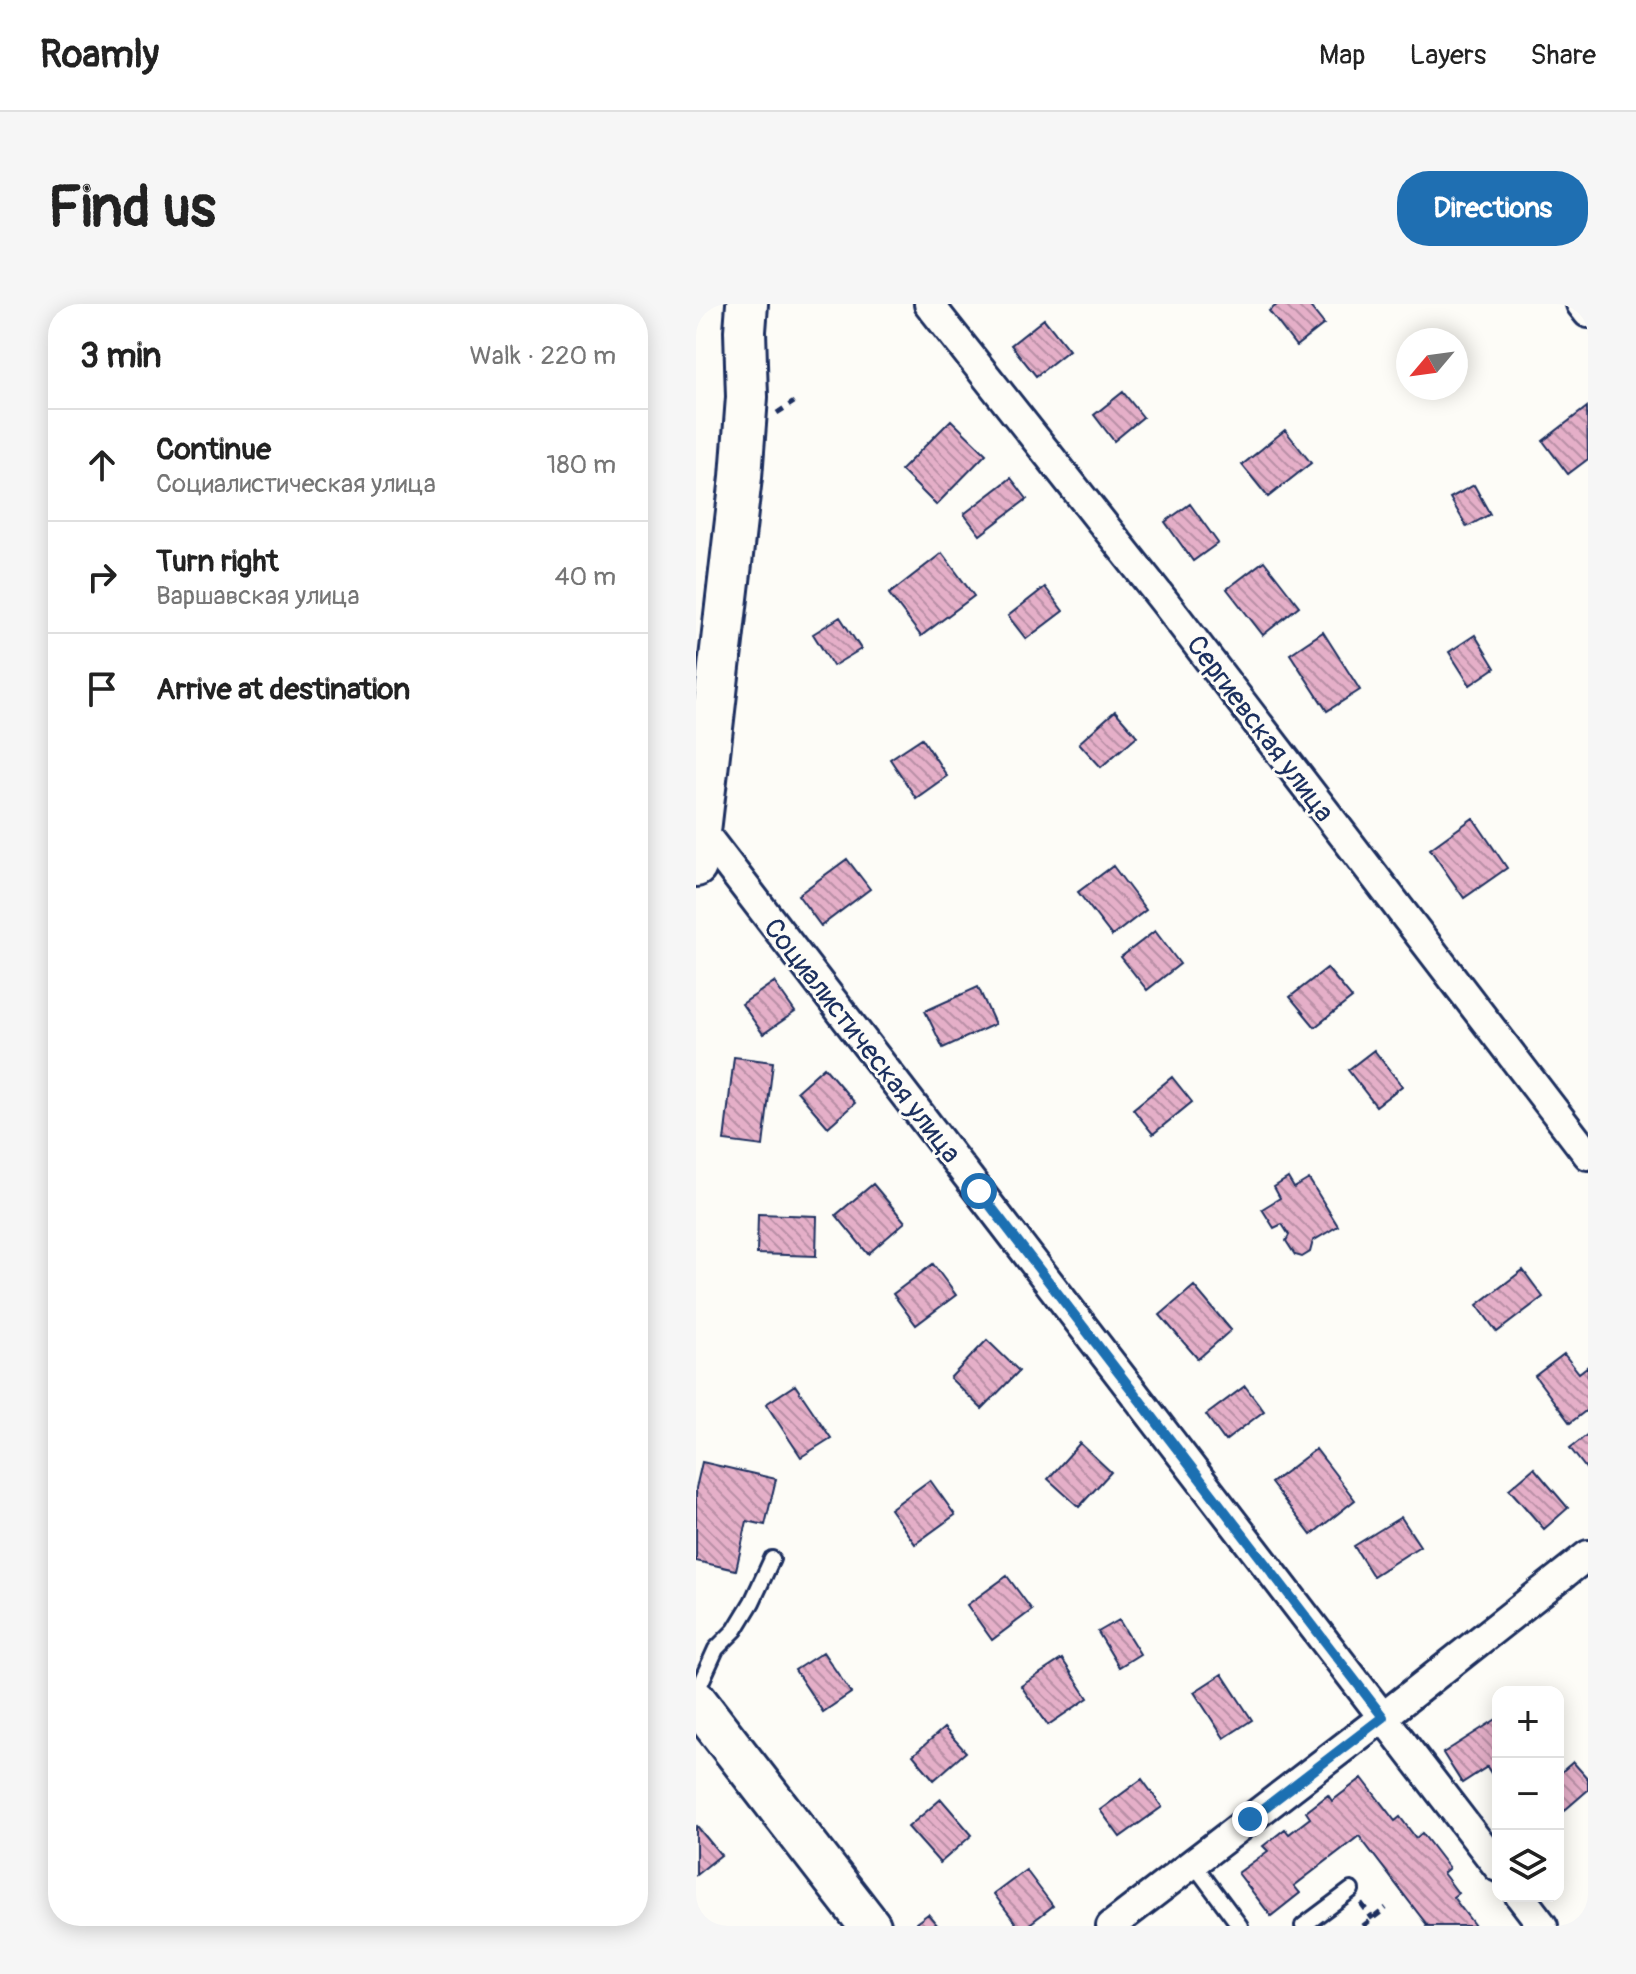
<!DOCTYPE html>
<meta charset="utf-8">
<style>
body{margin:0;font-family:Pangolin,sans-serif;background:#f6f6f6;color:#222}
.controls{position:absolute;right:24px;bottom:24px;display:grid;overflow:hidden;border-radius:16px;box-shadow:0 4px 20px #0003}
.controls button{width:72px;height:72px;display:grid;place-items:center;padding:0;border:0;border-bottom:2px solid #e0e0e0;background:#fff;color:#222;font:40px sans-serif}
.compass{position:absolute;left:700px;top:24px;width:72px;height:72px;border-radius:50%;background:#fff;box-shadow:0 4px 20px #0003;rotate:241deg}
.stop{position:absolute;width:24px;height:24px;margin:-18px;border:6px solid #1f6fb2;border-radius:50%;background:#fff}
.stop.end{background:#1f6fb2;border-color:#fff;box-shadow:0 2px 8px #0008}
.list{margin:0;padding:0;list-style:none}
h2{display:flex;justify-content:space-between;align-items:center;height:104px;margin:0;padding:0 32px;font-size:34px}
h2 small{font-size:26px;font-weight:400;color:#767676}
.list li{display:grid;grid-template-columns:52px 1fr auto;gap:24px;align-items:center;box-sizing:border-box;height:112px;padding:0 32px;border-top:2px solid #e0e0e0}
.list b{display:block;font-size:30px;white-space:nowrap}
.list p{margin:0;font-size:26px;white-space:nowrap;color:#767676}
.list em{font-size:26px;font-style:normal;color:#767676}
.icon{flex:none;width:44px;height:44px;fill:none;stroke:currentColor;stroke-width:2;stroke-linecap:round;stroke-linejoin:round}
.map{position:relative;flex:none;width:892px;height:1622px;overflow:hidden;border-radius:32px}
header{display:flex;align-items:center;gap:48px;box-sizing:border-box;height:112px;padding:0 40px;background:#fff;border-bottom:2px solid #e0e0e0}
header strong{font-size:38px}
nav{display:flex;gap:44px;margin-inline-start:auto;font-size:28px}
.intro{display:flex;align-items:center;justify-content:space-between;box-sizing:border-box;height:192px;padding:0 48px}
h1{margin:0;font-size:56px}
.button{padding:20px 36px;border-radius:32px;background:#1f6fb2;color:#fff;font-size:28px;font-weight:700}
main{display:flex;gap:48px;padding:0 48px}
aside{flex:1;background:#fff;border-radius:32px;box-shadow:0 4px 20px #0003}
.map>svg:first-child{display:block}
</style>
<header>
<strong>Roamly</strong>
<nav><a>Map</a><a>Layers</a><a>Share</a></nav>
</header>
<div class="intro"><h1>Find us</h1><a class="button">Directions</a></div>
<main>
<aside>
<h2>3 min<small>Walk · 220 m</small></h2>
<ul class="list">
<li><svg class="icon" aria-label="ahead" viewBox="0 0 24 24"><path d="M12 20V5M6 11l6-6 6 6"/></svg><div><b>Continue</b><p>Социалистическая улица</p></div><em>180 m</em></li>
<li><svg class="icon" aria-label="right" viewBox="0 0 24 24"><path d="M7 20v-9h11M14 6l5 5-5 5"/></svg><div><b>Turn right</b><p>Варшавская улица</p></div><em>40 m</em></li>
<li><svg class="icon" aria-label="arrive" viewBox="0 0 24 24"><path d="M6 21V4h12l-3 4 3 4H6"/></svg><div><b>Arrive at destination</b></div></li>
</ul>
</aside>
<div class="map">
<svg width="892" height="1622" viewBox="0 0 892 1622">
<defs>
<pattern id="building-back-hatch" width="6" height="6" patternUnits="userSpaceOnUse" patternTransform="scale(2)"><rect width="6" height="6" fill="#e5afc8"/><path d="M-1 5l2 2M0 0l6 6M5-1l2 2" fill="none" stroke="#b98fa6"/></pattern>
</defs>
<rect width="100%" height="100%" fill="#fdfcf7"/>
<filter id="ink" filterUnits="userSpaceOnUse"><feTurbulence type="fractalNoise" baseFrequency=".0125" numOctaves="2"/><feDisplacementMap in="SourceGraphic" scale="16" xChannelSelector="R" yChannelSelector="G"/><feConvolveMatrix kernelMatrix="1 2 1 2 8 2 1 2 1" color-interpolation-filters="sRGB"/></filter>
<g filter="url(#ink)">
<path fill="url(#building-back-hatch)" stroke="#1b2f5e" stroke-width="2" d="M582 0H612L628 20 600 42 573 7Z
M348 15 373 46 340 72 315 41Z
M427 88 447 113 418 137 398 111Z
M891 103 892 155 872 170 847 137Z
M255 116 290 150 240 201 205 166Z
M589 126 615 159 572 193 546 161Z
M315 174 331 195 284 231 268 210Z
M778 181 794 210 771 223 754 194Z
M494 200 522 239 497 257 469 218Z
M246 249 278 292 225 332 193 290Z
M568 257 603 302 567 331 531 285Z
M349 283 367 307 330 335 312 312Z
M144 313 165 345 137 362 117 330Z
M627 328 664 386 631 407 594 350Z
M779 331 799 364 774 381 753 348Z
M419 407 441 432 405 463 383 439Z
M226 434 251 472 220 494 194 455Z
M777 514 811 564 768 594 734 545Z
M151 555 174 585 125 622 102 591Z
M417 562 450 606 416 632 382 588Z
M459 627 484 660 451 686 425 653Z
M631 664 656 694 619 723 594 693Z
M78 678 99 708 67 730 46 700Z
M282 683 299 720 247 744 229 707Z
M678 746 706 782 680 802 652 766Z
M38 753 77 758 67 842 28 837Z
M128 763 159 799 132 823 101 787Z
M476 773 496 798 457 830 437 805Z
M592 874 598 884 613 875 642 922 617 937 614 948 606 953 599 951 590 937 593 931 586 920 578 924 566 905 584 894 578 883Z
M177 880 209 918 172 950 140 911Z
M62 910 121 912 120 952 61 950Z
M237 960 260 991 220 1021 197 990Z
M827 966 847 993 801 1028 781 1001Z
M498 982 535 1026 502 1055 464 1011Z
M291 1036 323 1067 286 1105 254 1074Z
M868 1050 883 1069 892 1062V1105L874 1119 839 1072Z
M99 1081 135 1134 105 1153 70 1100Z
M549 1082 568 1107 529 1137 510 1111Z
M892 1130V1167L874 1144Z
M384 1139 415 1168 383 1203 352 1175Z
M620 1145 659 1196 615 1231 575 1179Z
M6 1158 80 1175 69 1221 51 1217 40 1266 0 1257V1184Z
M838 1164 872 1204 848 1225 813 1185Z
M234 1176 259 1211 219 1240 194 1205Z
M705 1213 724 1242 677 1272 658 1242Z
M311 1272 336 1306 296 1336 271 1301Z
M423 1316 444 1350 423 1363 402 1328Z
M127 1348 155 1389 127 1408 99 1366Z
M366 1355 392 1394 352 1421 325 1382Z
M526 1370 556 1416 528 1434 498 1388Z
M802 1414V1480L791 1463 766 1479 747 1449Z
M248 1424 270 1448 238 1476 217 1451Z
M877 1458 892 1475V1486L862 1512V1471Z
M666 1474 699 1517 704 1513 720 1534 726 1529 753 1564 747 1569 762 1589 757 1593 779 1622H729L731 1621 663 1532 598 1582 604 1589 575 1612 542 1569 572 1547 567 1542 589 1525 593 1530 614 1514 610 1508 632 1491 636 1497Z
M446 1475 466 1503 424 1533 404 1506Z
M245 1495 276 1531 244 1559 212 1523Z
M1 1522 25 1551 0 1571V1523Z
M330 1566 357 1602 331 1622H322L298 1590Z
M232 1610 242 1622H222L220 1619Z"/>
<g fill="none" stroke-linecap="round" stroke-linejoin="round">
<defs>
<path id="lane" d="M0 1389 20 1345 39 1326 56 1298 76 1255
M497 1559 544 1622
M607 1622 655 1586"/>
<path id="street" d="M233 0 468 297 892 851
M885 0 892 9
M0 519 802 1563
M824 1592 847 1622
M415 1622 687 1413 892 1251"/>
<path id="secondary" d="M0 562 45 173 51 93 49 27 51 0
M0 1397 174 1622"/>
</defs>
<use href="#lane" stroke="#1b2f5e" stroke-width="20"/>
<use href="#street" stroke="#1b2f5e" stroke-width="34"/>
<use href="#secondary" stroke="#1b2f5e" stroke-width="46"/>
<path stroke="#1b2f5e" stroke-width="5" stroke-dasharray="8 6" stroke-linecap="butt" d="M81 109 98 98
M665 1599 677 1615
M667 1622 690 1604"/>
<use href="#lane" stroke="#fdfcf7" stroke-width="14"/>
<use href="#street" stroke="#fdfcf7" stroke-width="28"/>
<use href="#secondary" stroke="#fdfcf7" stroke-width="40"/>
</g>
</g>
<g fill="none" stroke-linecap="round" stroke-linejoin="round" filter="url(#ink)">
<path stroke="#1f6fb2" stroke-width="10" d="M283 887 687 1413 554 1515"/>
</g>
<g text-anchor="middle" stroke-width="6" stroke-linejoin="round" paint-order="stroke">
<g font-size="28" fill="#1b2f5e" stroke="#fdfcf7">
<text transform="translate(565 424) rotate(53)" y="10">Сергиевская улица</text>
<text transform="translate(167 736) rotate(52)" y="10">Социалистическая улица</text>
</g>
</g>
</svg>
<div class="controls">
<button>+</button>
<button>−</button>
<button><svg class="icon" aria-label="layers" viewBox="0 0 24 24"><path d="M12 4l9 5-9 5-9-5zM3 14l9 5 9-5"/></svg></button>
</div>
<svg class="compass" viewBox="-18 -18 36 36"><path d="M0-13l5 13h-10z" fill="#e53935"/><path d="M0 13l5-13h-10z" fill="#767676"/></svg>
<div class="stop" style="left:283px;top:887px"></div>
<div class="stop end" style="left:554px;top:1515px"></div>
</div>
</main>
